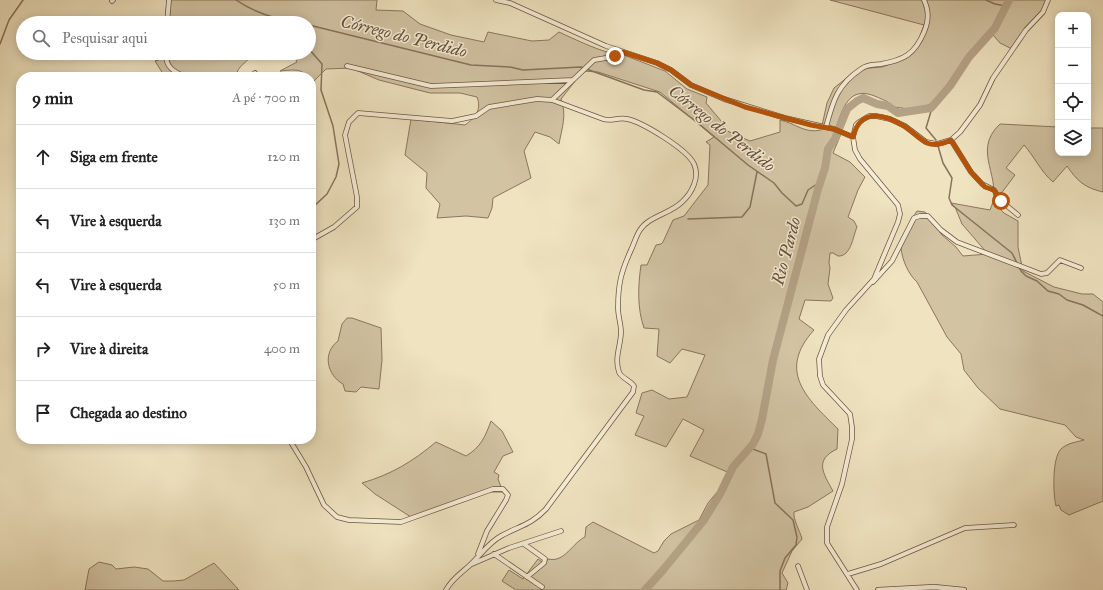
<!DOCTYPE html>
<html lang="pt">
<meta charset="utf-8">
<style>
body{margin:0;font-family:"IM FELL Great Primer",serif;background:#f2f2f2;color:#222}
.controls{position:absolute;right:12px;top:12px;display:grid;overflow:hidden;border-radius:8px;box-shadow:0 2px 10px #0003}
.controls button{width:36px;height:36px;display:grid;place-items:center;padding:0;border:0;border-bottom:1px solid #e0e0e0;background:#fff;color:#222;font:20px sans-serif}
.stop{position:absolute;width:12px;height:12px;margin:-9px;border:3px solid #b45309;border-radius:50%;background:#fff}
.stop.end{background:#b45309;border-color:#fff;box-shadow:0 1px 4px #0008}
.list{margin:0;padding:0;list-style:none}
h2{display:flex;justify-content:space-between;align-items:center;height:52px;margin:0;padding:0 16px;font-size:17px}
h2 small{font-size:13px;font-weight:400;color:#767676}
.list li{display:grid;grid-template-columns:26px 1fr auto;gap:12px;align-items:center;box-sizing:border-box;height:64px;padding:0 16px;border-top:1px solid #e0e0e0}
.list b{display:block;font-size:15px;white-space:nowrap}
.list em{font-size:13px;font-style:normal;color:#767676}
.icon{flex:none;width:22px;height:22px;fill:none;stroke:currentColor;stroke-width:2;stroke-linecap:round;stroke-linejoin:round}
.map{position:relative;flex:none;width:1103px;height:590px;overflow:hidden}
.search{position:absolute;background:#fff;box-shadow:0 2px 10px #0003;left:16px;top:16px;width:300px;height:44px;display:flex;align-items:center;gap:10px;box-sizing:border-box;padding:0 14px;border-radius:22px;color:#767676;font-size:15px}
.panel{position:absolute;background:#fff;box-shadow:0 2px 10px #0003;left:16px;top:72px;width:300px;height:372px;border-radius:16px}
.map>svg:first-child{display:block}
</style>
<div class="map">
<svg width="1103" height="590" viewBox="0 0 1103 590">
<rect width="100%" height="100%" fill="#efe3c0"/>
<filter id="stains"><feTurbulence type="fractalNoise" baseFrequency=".005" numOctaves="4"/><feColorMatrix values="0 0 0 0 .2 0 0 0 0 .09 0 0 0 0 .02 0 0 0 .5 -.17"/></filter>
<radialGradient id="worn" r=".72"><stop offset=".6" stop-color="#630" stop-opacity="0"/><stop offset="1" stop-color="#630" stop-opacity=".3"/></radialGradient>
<path fill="#d2c3a3" stroke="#8b765e" d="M167 0H377L376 10 403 11 420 24 451 35 484 42 488 32 532 41 549 40 559 32C570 37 611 57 621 54L665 71 687 89 707 97 706 103 722 122 725 130 750 141 780 132V120C795 123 805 134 821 130L827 103 834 88 858 69 882 67 907 58 915 50 924 25 830 0H1046V6L1026 30 1014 50 1000 43 993 35 983 42C969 60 947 96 926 106 916 111 903 108 893 107 889 101 883 100 877 97 848 84 843 109 835 130L841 134 833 153 850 162 865 177 858 190 848 217 854 221 857 227C853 236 851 257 838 256L833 253H830L829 263 830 268 828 284 833 298 831 301 805 300 799 319 814 330C777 371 806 398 838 429L837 449C814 460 823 473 833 491L808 507 794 512C793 520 800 531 802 539L792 551 782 573 788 583 786 590H516L502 581 509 570 523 579 538 559 545 564 548 559C565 563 572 543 585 537L586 527 593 522 654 553 658 551 664 541 671 534 699 520 708 503 732 474 690 456 704 430 683 419 666 447 635 435 644 416 636 413 642 393 652 390 669 399 687 397 705 355 682 349 670 363 657 356 659 329 644 328C637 308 638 286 641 265H647L656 245 661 244 663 242 673 220 684 216 708 185 710 145 706 142 714 137 660 92 598 72 583 71 561 99C567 116 562 127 559 144L550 137 535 132 524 151 531 178 493 198 492 208 488 218 466 216 437 218 440 204 426 188 427 173 405 155 411 119 465 125C475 118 482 110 477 97L460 93H430L379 80 351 68 326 69 313 82C302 69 299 69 280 71L297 62 296 60 299 59 298 53H309V23H165Z
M162 53H253C248 63 237 65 236 77H165L155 61 161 59Z
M1000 124 1058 127V153H1088V128H1103V192C1085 188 1077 181 1067 166L1053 182C1041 172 1034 156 1024 145L1006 168 1015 175 994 203 1004 213 1018 221V247L1023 271 1054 287 1082 294H1093L1103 302V501L1069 515 1061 510 1059 505 1056 506C1053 494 1052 458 1061 449 1067 443 1077 442 1084 440L1076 437 1065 425 1000 409 978 388 964 370 961 354 947 337 917 282C908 274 902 259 901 248 900 240 912 218 917 211L925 212 942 235 956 247 963 256 988 254 962 224 955 207 951 203 990 210C1005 178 970 152 1000 124Z
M347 318H352L381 328 382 360 379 389 361 387 356 392 345 391 343 384C327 375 322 353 338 341L342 324Z
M491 421 502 431 513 452 503 456 494 472 499 475 498 479 503 492H490L414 519 375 494 362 483C392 474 412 462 436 442L466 456C481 447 485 437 491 421Z
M99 562 112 565 116 569 134 567 148 569 163 581H174L184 580 214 563 239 590H85L89 569Z"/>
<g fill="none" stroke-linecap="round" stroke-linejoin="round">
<path stroke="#88725b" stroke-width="1.5" d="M236 0C255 13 278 20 301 23
M986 0 995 4 1006 6
M309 25 471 65 510 67 523 70 581 67 644 90 657 92 698 123 748 165 774 183 782 193 796 206 802 204 808 190 820 182
M309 34 313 27
M0 44 9 20 23 0
M309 49 322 64 321 90 333 126 339 164 336 177 327 194 311 209
M932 108 926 128 936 140
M938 146 943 163 952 178 949 198 952 205 1012 253 1021 271 1026 276 1037 281 1048 291 1059 294 1067 300 1083 305 1103 316
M688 219 742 217 750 207 757 172
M750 448 766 454 775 503 793 520 797 537 796 545 785 558 780 571V590"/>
<path stroke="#b5a387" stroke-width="8" d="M645 590 663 570 704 520 720 494 733 467 753 444 758 434 762 419 773 360 818 189 825 168 828 149 835 139 847 109 857 101 863 98 877 104 888 106 898 113 931 108 950 86 969 57 995 28 1009 0"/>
<defs>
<path id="minor" d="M496 0 510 3 606 46 657 63 671 70 691 85 724 99 785 118 834 129 853 137 855 150 860 159 898 205 900 214 898 222 874 279 846 310 828 335 819 359 820 376 823 385 850 414 852 427V439L842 484 827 527V543L857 590
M112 1 113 0
M167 23 169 0
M166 53C165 67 174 72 186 77
M347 66 431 86 573 80
M249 77 255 73
M826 127C833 101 837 85 861 69 867 64 874 65 881 64 904 60 915 54 924 32 929 20 929 11 924 0
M853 137 856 125 859 122 869 116H876L890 119 905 126 926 142 937 144 951 140 960 132 980 105 993 78 1026 30 1043 12 1048 0
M951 140 971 172 982 184 994 190 1001 201 1018 215
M311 240 334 227 357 207V197L345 135 349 122 358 113 452 121 476 116 489 107 537 99 552 100
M873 282 892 261 914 218 920 216H928L941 230 957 242 1041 274 1047 273 1060 260 1081 268
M289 439 306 467 324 505 337 517 349 520 401 522 493 489H503L508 495 506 500 487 531 478 554
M524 544 545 559 544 563 527 577
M494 554 542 587
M472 564 509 548 561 531
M798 566 807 590
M848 574 881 564 965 528 1014 525
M446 590C452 579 460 574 469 566 480 556 488 543 501 536 519 526 531 525 546 509L633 392 634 386C630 380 621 378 619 372 614 358 621 345 621 332 621 324 618 316 618 308 618 284 621 272 631 250 634 244 636 236 640 230 649 216 670 214 682 202 692 193 700 177 694 164 687 149 642 122 627 119 618 117 611 122 603 119L552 100 594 60 612 57 623 52"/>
<path id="tertiary" d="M878 590 934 587 964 590"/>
</defs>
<use href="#minor" stroke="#6f5742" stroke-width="5.5"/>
<use href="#tertiary" stroke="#6f5742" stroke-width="6"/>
<use href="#minor" stroke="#f5edd6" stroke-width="4"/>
<use href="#tertiary" stroke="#f5edd6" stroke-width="4.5"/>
</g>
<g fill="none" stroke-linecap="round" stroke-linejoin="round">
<path stroke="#b45309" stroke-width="5" d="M615 56 623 52 657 63 671 70 691 85 745 107 811 125 834 129 853 137C860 108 884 114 904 126 912 131 919 139 927 143 935 146 943 144 951 140L971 172 985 187 994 190 1001 201"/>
</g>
<g text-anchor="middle" stroke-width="3" stroke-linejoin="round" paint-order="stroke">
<g font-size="17" font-style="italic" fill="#664d39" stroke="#f5edd6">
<text transform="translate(404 36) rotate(14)" y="6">Córrego do Perdido</text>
<text transform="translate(722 128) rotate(38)" y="6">Córrego do Perdido</text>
<text transform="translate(786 251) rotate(-75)" y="6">Rio Pardo</text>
</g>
</g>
<rect width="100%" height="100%" filter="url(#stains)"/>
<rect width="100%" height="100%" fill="url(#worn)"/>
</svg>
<div class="controls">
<button>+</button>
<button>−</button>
<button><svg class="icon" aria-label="locate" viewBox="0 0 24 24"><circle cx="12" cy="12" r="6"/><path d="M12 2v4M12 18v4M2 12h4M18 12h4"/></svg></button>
<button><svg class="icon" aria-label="layers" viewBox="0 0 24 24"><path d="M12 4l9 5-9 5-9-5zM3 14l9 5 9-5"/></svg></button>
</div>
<div class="stop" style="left:1001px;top:201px"></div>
<div class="stop end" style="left:615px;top:56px"></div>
<div class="search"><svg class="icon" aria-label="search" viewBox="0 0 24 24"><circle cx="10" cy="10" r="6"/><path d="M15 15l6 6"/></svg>Pesquisar aqui</div>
<section class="panel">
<h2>9 min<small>A pé · 700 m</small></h2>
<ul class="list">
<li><svg class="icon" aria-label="ahead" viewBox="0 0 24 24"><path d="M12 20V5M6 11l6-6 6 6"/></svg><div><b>Siga em frente</b></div><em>120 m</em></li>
<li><svg class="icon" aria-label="left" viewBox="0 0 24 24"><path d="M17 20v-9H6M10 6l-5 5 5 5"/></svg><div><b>Vire à esquerda</b></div><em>130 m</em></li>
<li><svg class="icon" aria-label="left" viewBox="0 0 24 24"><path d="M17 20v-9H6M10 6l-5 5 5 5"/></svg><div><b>Vire à esquerda</b></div><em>50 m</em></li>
<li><svg class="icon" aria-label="right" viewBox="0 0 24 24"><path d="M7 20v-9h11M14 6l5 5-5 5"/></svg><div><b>Vire à direita</b></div><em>400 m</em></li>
<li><svg class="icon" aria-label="arrive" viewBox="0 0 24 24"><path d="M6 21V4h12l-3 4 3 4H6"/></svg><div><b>Chegada ao destino</b></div></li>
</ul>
</section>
</div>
